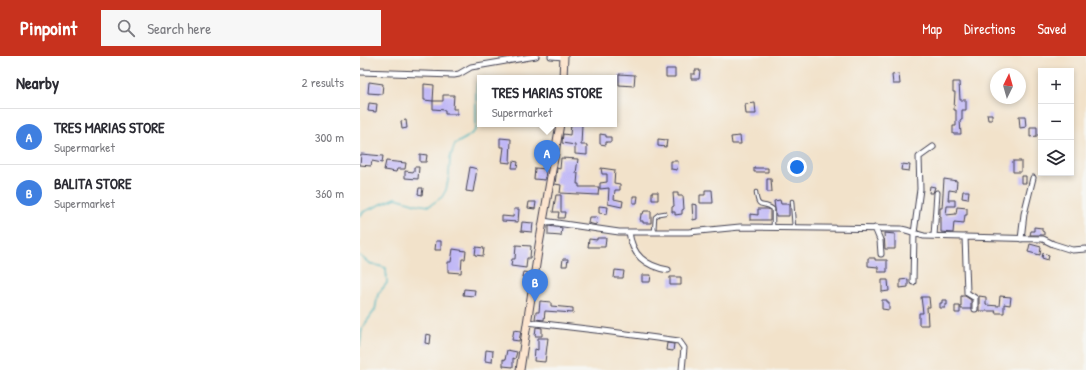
<!DOCTYPE html>
<meta charset="utf-8">
<style>
body{margin:0;font-family:"Patrick Hand",sans-serif;background:#f7f7f7;color:#2b2b33}
.controls{position:absolute;right:12px;top:12px;display:grid;overflow:hidden;border-radius:0px;box-shadow:0 2px 6px #0003}
.controls button{width:36px;height:36px;display:grid;place-items:center;padding:0;border:0;border-bottom:1px solid #e1e1e2;background:#fff;color:#2b2b33;font:20px sans-serif}
.compass{position:absolute;left:630px;top:12px;width:36px;height:36px;border-radius:50%;background:#fff;box-shadow:0 2px 6px #0003;rotate:5deg}
.you{position:absolute;left:437px;top:111px;width:14px;height:14px;margin:-10px;border:3px solid #fff;border-radius:50%;background:#1a73e8;box-shadow:0 0 0 6px #1a73e833}
.badge{display:grid;place-items:center;width:26px;height:26px;border-radius:50%;background:#c8321e;color:#fff;font-size:13px;font-weight:700}
.pin{position:absolute;translate:-50% -33px;filter:drop-shadow(0 1px 2px #0008)}
.pin::after{content:'';position:absolute;top:21px;width:14px;height:12px;background:inherit;clip-path:polygon(0 0,100% 0,50% 100%)}
.popup{position:absolute;left:117px;top:19px;width:140px;height:52px;box-sizing:border-box;display:grid;place-content:center;border-radius:0px;background:#fff;filter:drop-shadow(0 1px 3px #0005);font-size:13px;white-space:nowrap;color:#7c7c81}
.popup b{font-size:15px;color:#2b2b33}
.popup::after{content:'';position:absolute;left:50%;top:100%;margin-left:-8px;border:8px solid transparent;border-top-color:#fff}
.list{margin:0;padding:0;list-style:none}
h2{display:flex;justify-content:space-between;align-items:center;height:52px;margin:0;padding:0 16px;font-size:17px}
h2 small{font-size:13px;font-weight:400;color:#7c7c81}
.list li{display:grid;grid-template-columns:26px 1fr auto;gap:12px;align-items:center;box-sizing:border-box;height:56px;padding:0 16px;border-top:1px solid #e1e1e2}
.list b{display:block;font-size:15px;white-space:nowrap}
.list p{margin:0;font-size:13px;white-space:nowrap;color:#7c7c81}
.list em{font-size:13px;font-style:normal;color:#7c7c81}
.icon{flex:none;width:22px;height:22px;fill:none;stroke:currentColor;stroke-width:2;stroke-linecap:round;stroke-linejoin:round}
.map{position:relative;flex:none;width:726px;height:314px;overflow:hidden}
header{display:flex;align-items:center;gap:24px;box-sizing:border-box;height:56px;padding:0 20px;background:#c8321e;color:#fff}
header strong{font-size:19px}
nav{display:flex;gap:22px;margin-inline-start:auto;font-size:14px}
.search{width:280px;height:36px;background:#f7f7f7;display:flex;align-items:center;gap:10px;box-sizing:border-box;padding:0 14px;border-radius:0px;color:#7c7c81;font-size:15px}
main{display:flex}
aside{flex:1;background:#fff}
.map>svg:first-child{display:block}
</style>
<header>
<strong>Pinpoint</strong>
<div class="search"><svg class="icon" aria-label="search" viewBox="0 0 24 24"><circle cx="10" cy="10" r="6"/><path d="M15 15l6 6"/></svg>Search here</div>
<nav><a>Map</a><a>Directions</a><a>Saved</a></nav>
</header>
<main>
<aside>
<h2>Nearby<small>2 results</small></h2>
<ul class="list">
<li><span class="badge" style="background:#3f7fe0">A</span><div><b>TRES MARIAS STORE</b><p>Supermarket</p></div><em>300 m</em></li>
<li><span class="badge" style="background:#3f7fe0">B</span><div><b>BALITA STORE</b><p>Supermarket</p></div><em>360 m</em></li>
</ul>
</aside>
<div class="map">
<svg width="726" height="314" viewBox="0 0 726 314">
<rect width="100%" height="100%" fill="#f6f6f2"/>
<filter id="ink" filterUnits="userSpaceOnUse"><feTurbulence type="fractalNoise" baseFrequency=".025" numOctaves="2"/><feDisplacementMap in="SourceGraphic" scale="8" xChannelSelector="R" yChannelSelector="G"/><feConvolveMatrix kernelMatrix="1 2 1 2 8 2 1 2 1" color-interpolation-filters="sRGB"/></filter>
<filter id="wash" filterUnits="userSpaceOnUse"><feTurbulence type="fractalNoise" baseFrequency=".012" numOctaves="4" result="noise"/><feDisplacementMap in="SourceGraphic" scale="16" xChannelSelector="R" yChannelSelector="G"/><feGaussianBlur stdDeviation="0.9" result="paint"/><feColorMatrix in="noise" values="0 0 0 0 0 0 0 0 0 0 0 0 0 0 0 0 0 1.4 0 .05"/><feComposite in="paint" operator="in"/></filter>
<g filter="url(#wash)">
<rect width="100%" height="100%" fill="#f2e2ca"/>
<g fill="none" stroke-linecap="round" stroke-linejoin="round">
<path stroke="#44b3bc" stroke-width="1.5" d="M0 160 3 156 36 142 56 148 69 150 82 141 86 134 89 120 90 102 95 88 106 82 116 74C117 58 115 42 117 27
M0 200 9 207 26 212 27 227 18 238 15 254 2 272 0 290"/>
</g>
<g id="blocks">
<path fill="#c0b7f6" d="M306 13H315V21H306Z
M335 14H340L339 23H331V18H335Z
M259 18 275 19 274 30 259 29Z
M539 18 540 28H533L532 19Z
M9 26 23 28 22 38 8 37Z
M593 26H599L600 44H606V54H602V64H600L601 78H593V70H596V54H594L595 36H593Z
M64 28 74 29 73 45 64 44Z
M83 39H94L93 53H97V58H85V54L73 53V45H83Z
M9 47 17 48 16 56 8 55Z
M395 47 396 58H386L385 48Z
M627 58H632V64H628Z
M659 60H665L666 71 660 72Z
M46 64 47 72 42 73 41 65Z
M211 68H222L221 89H227V99L215 98V89L202 87 203 78 210 79Z
M670 71H677V80L670 81Z
M240 78 246 79V81H251V86H246V89L240 88Z
M380 80 381 88H372L371 81Z
M140 82 151 83 150 107 142 106 144 91H140Z
M298 83 307 84 306 91 298 90Z
M1 98 23 100 22 107 12 105 11 110 0 109Z
M60 98 67 99 66 106H60Z
M201 102 218 103 216 117H218L217 128H219V131H239L238 139 200 137 201 129 195 128 197 112 200 113Z
M26 105 46 107 45 113H37L36 116 24 114Z
M153 105 158 106 157 112H152Z
M311 105H318L317 114 311 113Z
M653 105H661V116H653Z
M542 108 550 109 549 115 541 114Z
M54 111H59L58 123 45 122V115L54 116Z
M110 111 117 113 113 136 106 135Z
M175 112 186 113 185 124 174 123Z
M241 112 255 114 254 127 260 128V134H255L254 143 263 145 262 151 248 148 249 132 240 133V127L247 126V118H242Z
M394 112H408V116H394Z
M661 120H666V127H661Z
M407 123H411L412 136H407Z
M584 123 597 125 596 135 589 134 588 144H595V150H587L586 159 596 158 597 151 607 152V159H605L604 167 594 166 593 177 581 176V161H580V152H582Z
M570 130 575 131 573 137H569Z
M59 132H63L62 139 58 138Z
M345 134H352L353 147H340V139H345Z
M603 135H609L608 143 602 142Z
M292 136H298V144H292Z
M313 137H318V140H323L324 153 322 154V158L315 159V156H312V151L314 150Z
M196 139H201V156H205L204 162H198L199 156H193Z
M273 140H278L277 147H273Z
M420 144 421 148H429V160H416L414 145Z
M169 146H176L175 153 168 152Z
M332 148 337 149V163L333 164Z
M239 150 248 151 247 158 239 157Z
M154 153H159L158 166 142 165V160L153 161Z
M398 153H408L410 154V164H390V158L398 159Z
M284 155H291V167H283V165H280L281 158H283Z
M229 161H237L236 169 228 167Z
M162 166 173 167 172 176 161 175Z
M188 170 202 172 201 180 188 179Z
M674 171 682 172V175L684 176V179H670L671 175H674Z
M524 177 535 178V193H525Z
M237 182H246L245 191H228L229 183 237 184Z
M76 185H81V194H75Z
M670 188 681 191 680 199 668 196Z
M156 189 171 190 170 202H167L166 212 151 210 152 203H155Z
M116 191 124 192 123 200 115 199Z
M93 193 106 195 105 203H102L101 217 88 216V206H91Z
M683 197 689 199 688 204 682 202Z
M508 202H515V204H527V216H518V211L508 210Z
M203 203H208L207 210H202Z
M255 214 264 215 263 222H254Z
M163 216 170 217 169 222 162 221Z
M282 219H291L290 226H282Z
M310 221H321V229H310Z
M548 223V231L540 232V224Z
M522 224H528L529 235 522 236Z
M104 233 115 234 114 240 103 239Z
M601 240H605L611 244V253H601Z
M619 240 626 241V249L639 250 640 240 651 241 650 249 644 248V257H635L636 255H619Z
M561 241H569L570 251H567L568 269H559V257H563Z
M522 244H527V246H529V254L522 253Z
M582 244H587V249H585V252H580V247H582Z
M180 245 191 246V250L213 252V257L185 255 184 264 175 263 176 256H179Z
M595 250H600V257H595Z
M176 271 182 272V280H175Z
M154 274 161 275 159 285 152 284Z
M66 278 71 279 70 288 65 287Z
M178 282H188L185 306 174 305 175 293 178 294Z
M307 287 314 288 313 295 306 294Z
M126 294 133 295 132 306 125 305Z
M147 294 157 296 155 303 153 302V311L143 310V303L145 304Z"/>
</g>
</g>
<g filter="url(#ink)">
<use href="#blocks" fill-opacity="0" stroke="#413f50" stroke-width="1"/>
<g fill="none" stroke-linecap="round" stroke-linejoin="round">
<defs>
<path id="lane" d="M396 136C398 156 403 144 413 153V171
M432 145 434 171
M294 176 295 161 299 158 305 157"/>
<path id="street" d="M191 0 204 1
M0 16 94 19 99 18 111 11 176 0
M183 165 259 176H329L380 171 541 173C549 174 556 178 564 180L683 183 693 188 712 194 726 193
M515 172 520 184 521 198
M269 176C272 199 285 210 308 214
M574 180 577 137
M605 181 607 236V237L615 242V253
M661 183 664 158 673 122
M553 226 554 177 560 133 559 101 573 91
M167 266 244 275 319 285 324 292 322 314"/>
<path id="secondary" d="M203 22 204 0
M160 314 179 189 200 68"/>
</defs>
<use href="#lane" stroke="#413f50" stroke-width="4.5"/>
<use href="#street" stroke="#413f50" stroke-width="7"/>
<use href="#secondary" stroke="#413f50" stroke-width="9"/>
<use href="#lane" stroke="#fff" stroke-width="2.5"/>
<use href="#street" stroke="#fff" stroke-width="5"/>
<use href="#secondary" stroke="#fce5cf" stroke-width="7"/>
</g>
</g>
</svg>
<div class="controls">
<button>+</button>
<button>−</button>
<button><svg class="icon" aria-label="layers" viewBox="0 0 24 24"><path d="M12 4l9 5-9 5-9-5zM3 14l9 5 9-5"/></svg></button>
</div>
<svg class="compass" viewBox="-18 -18 36 36"><path d="M0-13l5 13h-10z" fill="#e53935"/><path d="M0 13l5-13h-10z" fill="#7c7c81"/></svg>
<div class="you"></div>
<div class="pin badge" style="left:187px;top:117px;background:#3f7fe0">A</div>
<div class="popup"><b>TRES MARIAS STORE</b>Supermarket</div>
<div class="pin badge" style="left:175px;top:246px;background:#3f7fe0">B</div>
</div>
</main>
